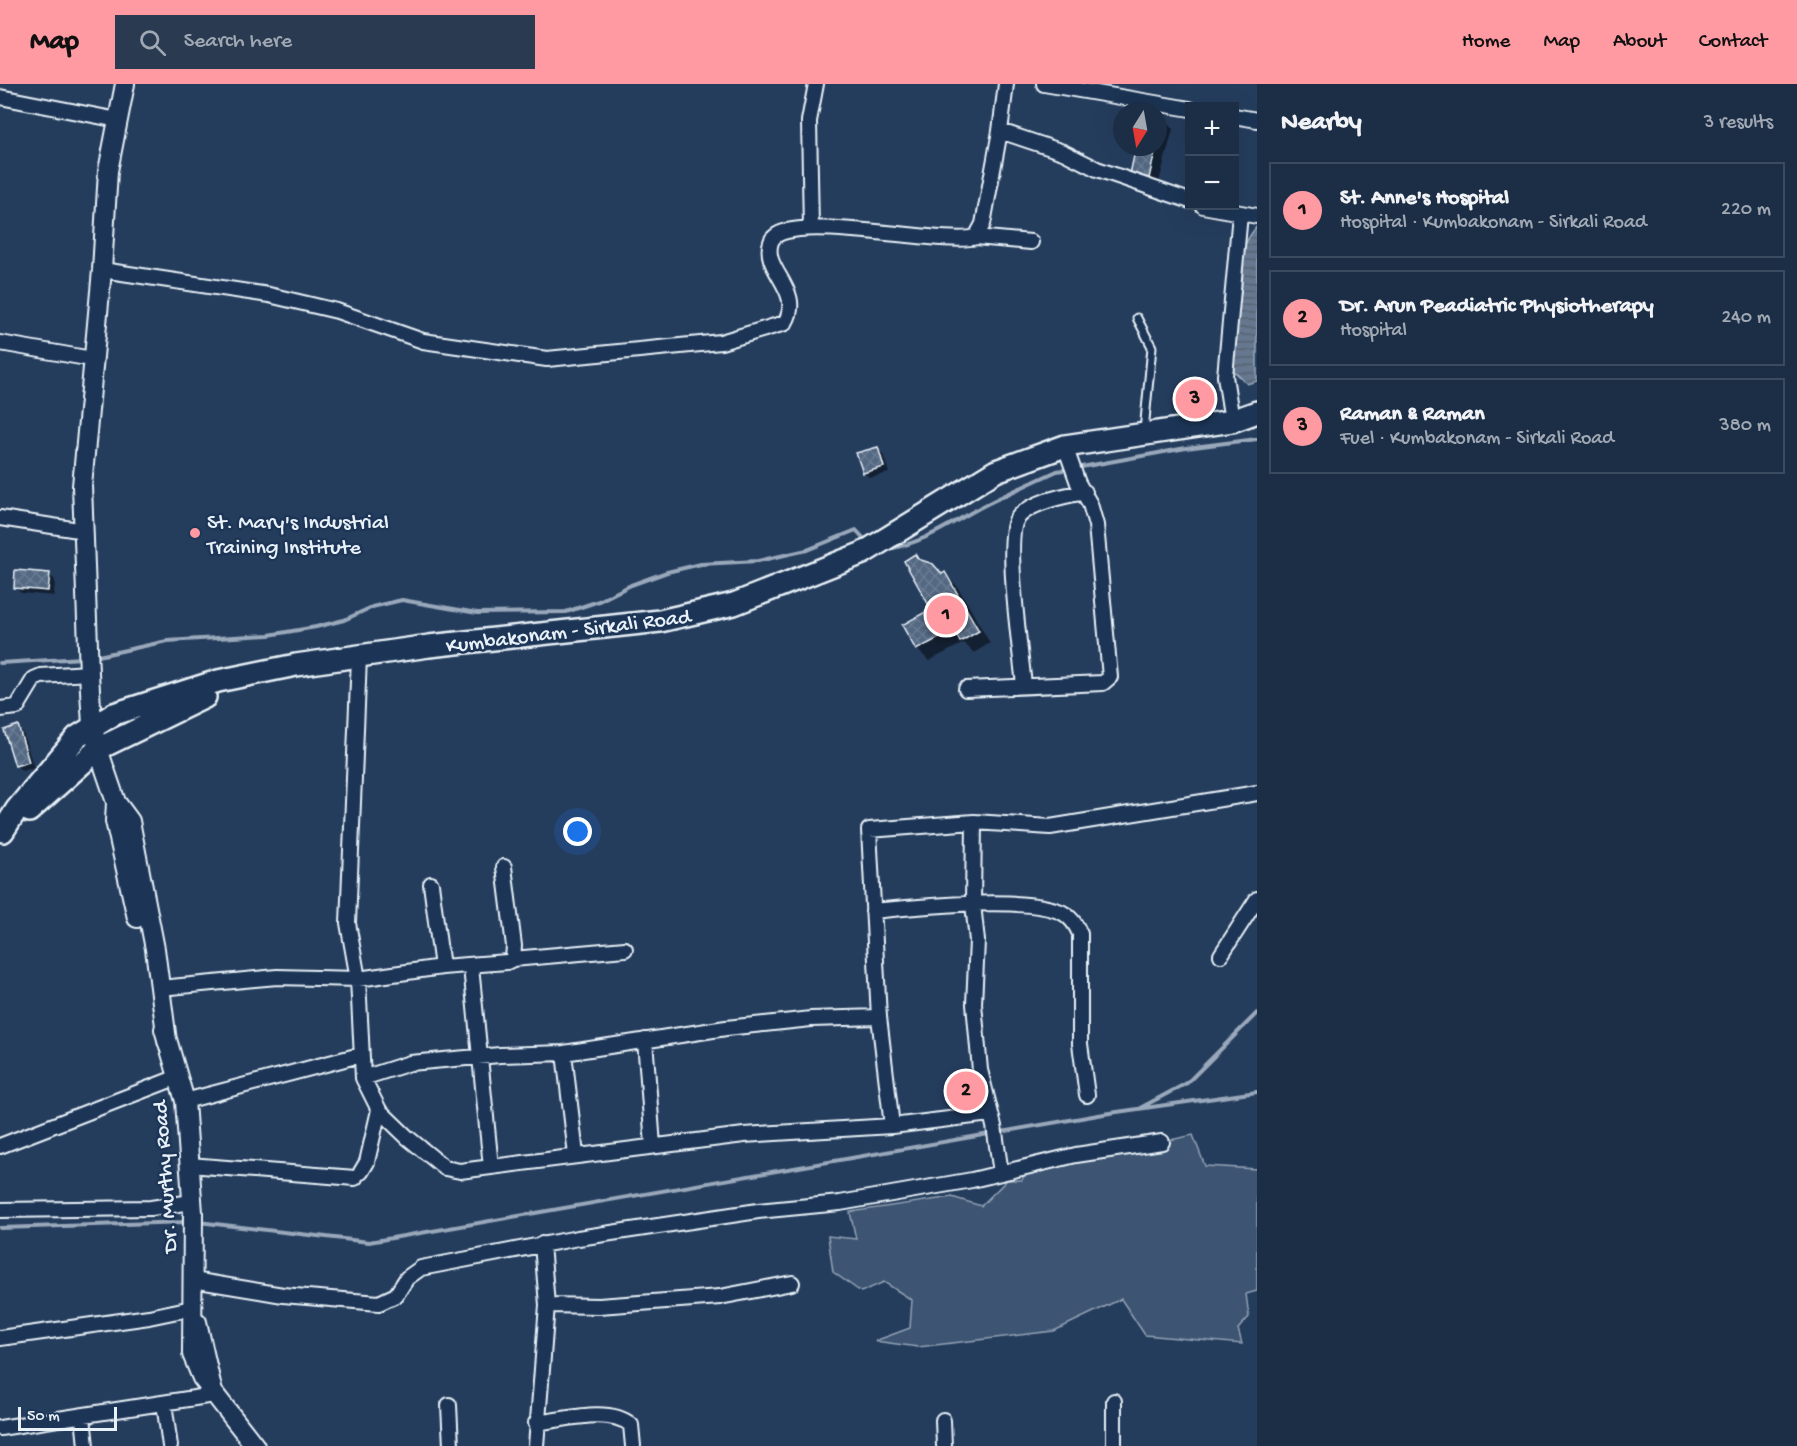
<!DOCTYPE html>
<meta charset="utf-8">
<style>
body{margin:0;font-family:"Gochi Hand",sans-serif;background:#293a51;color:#f1f3f6}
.controls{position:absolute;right:18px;top:18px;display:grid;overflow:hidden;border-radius:0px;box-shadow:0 6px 24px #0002}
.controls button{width:54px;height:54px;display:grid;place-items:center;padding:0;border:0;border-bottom:2px solid #3a4a5f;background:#1c2e46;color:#f1f3f6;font:30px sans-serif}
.compass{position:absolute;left:1113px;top:18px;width:54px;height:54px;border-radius:50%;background:#1c2e46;box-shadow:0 6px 24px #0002;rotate:191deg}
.scale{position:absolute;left:18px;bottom:15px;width:99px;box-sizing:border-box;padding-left:6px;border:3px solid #e8f1f8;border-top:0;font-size:16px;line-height:21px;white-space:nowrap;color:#e8f1f8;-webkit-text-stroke:4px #1d3557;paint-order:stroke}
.you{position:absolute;left:578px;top:748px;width:21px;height:21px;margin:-15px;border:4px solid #fff;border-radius:50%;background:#1a73e8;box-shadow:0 0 0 9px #1a73e833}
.badge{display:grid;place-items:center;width:39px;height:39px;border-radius:50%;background:#ff9aa2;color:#111;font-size:20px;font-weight:700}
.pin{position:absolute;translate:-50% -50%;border:3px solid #fff;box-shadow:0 2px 6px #0006}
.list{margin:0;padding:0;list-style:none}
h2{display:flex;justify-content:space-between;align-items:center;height:78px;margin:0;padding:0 24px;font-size:26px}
h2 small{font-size:20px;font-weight:400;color:#a0a8b3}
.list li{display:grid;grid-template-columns:39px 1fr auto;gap:18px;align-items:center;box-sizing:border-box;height:96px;margin:0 12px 12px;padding:0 12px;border:2px solid #3a4a5f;border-radius:0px}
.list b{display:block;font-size:22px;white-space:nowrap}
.list p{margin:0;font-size:20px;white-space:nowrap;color:#a0a8b3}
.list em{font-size:20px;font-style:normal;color:#a0a8b3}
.icon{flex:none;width:33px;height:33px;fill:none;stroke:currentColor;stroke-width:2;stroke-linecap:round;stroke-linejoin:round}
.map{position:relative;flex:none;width:1257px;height:1362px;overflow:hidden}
header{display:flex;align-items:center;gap:36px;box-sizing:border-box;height:84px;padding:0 30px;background:#ff9aa2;color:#111}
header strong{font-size:28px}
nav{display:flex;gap:33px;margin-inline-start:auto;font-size:21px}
.search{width:420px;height:54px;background:#293a51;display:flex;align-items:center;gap:15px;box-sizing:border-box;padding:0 21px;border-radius:0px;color:#a0a8b3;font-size:22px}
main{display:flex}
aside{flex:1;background:#1c2e46}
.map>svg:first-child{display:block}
</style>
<header>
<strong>Map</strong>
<div class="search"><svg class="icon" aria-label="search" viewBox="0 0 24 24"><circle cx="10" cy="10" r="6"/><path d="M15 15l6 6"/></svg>Search here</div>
<nav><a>Home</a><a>Map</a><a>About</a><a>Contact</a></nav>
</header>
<main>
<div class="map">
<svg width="1257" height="1362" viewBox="0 0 1257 1362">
<defs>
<pattern id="water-rules" width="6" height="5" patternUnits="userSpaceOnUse" patternTransform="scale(1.5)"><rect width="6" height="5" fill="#657890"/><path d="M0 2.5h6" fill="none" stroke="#576270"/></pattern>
<pattern id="building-cross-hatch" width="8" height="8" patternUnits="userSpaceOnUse" patternTransform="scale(1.5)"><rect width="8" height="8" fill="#536782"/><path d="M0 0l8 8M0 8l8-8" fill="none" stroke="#6c7d94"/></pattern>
</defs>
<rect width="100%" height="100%" fill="#253d5d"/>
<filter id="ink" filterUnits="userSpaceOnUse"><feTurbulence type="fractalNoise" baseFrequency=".0167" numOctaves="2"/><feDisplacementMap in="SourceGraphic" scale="12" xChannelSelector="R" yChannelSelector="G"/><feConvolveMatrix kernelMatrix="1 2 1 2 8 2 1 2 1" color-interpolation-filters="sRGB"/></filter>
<g filter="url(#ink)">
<path fill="#3e5472" stroke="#93a2b5" stroke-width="1.5" d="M1193 1051 1205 1082 1257 1085V1207L1246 1210 1249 1233 1238 1245 1242 1260 1145 1251 1121 1215 1054 1247 918 1263 875 1257 910 1244 912 1216 884 1198 861 1208 833 1188 828 1152 856 1155 850 1128 952 1113 981 1122 1007 1096H1022L1026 1087Z"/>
<path fill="url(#water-rules)" stroke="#99a8ba" stroke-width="1.5" d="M1257 142V297L1247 300 1230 283C1232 238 1226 178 1257 142Z"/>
<path fill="#0007" d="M1158 35 1164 36 1173 45 1158 102 1131 89 1136 63H1158Z
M877 364 883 370 889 389 870 394 864 389Z
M920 477 942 491 945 490 957 502 990 559 974 569 964 559 929 577 917 565 933 525Z
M49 491 55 496 54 512 21 509 15 503Z
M17 643 23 649 34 684 22 687 17 682 6 647Z
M973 994 979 999 981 1018 970 1019 965 1013Z"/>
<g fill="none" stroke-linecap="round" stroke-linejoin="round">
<path stroke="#99a8ba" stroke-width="4" d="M1076 384 1186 364 1257 355
M888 465C925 459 952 438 985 421 1009 409 1033 398 1057 387L1069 385
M94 573 167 557 269 551 316 543 344 536 372 523 402 516 477 529 566 528 599 517 631 501 667 488 701 480 758 477 807 466 856 446 868 459
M0 579 83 574
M1142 1023 1187 999 1257 929
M198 1138 369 1158 1110 1029 1257 1008
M0 1144 187 1138"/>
</g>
<path fill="url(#building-cross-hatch)" stroke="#e8f1f8" stroke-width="1.5" d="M1158 33 1165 35 1158 64 1156 63 1149 94 1130 90 1136 63H1142L1141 67 1149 69 1151 63H1158Z
M878 363 884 383 863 389 856 369Z
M915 470 918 475 933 480 942 490 945 488 979 547 960 558 954 546 916 566 902 541 931 525 904 477Z
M15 486 50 489 48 507 14 504Z
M18 641 29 678 15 682 4 646Z
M974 992 976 1013 963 1014 962 993Z"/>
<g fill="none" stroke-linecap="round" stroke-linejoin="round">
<defs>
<path id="lane" d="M1137 234 1152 263 1144 347"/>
<path id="street" d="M1044 0 1190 25
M0 13 118 36
M1234 32 1257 36
M1000 47 1006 0
M1203 122 1257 132
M811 144 809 37 816 0
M976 153 1031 158
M102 186 269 211 337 227 423 257 547 275 721 258 785 239C805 206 761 186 771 158 782 125 944 163 976 153L983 140 1000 47 1063 68 1097 85 1190 117
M0 259 92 275
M1232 337 1225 292 1240 130
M0 434 85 447
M359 573 348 839 358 895 363 994 379 1026 407 1053 445 1084 460 1087 744 1051 892 1042 990 1030
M1024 601C1021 572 1004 454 1017 435 1028 419 1066 411 1085 408
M966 605 1103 599 1110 593 1096 441 1090 420 1078 399 1065 362
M0 625 17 623 34 595 41 592 89 589
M974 738 973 820 977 857 974 920 980 986 994 1042 1001 1089
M431 800 442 883
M873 827C914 823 1028 811 1063 829 1072 834 1076 841 1080 850V960L1087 1011
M1221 871 1257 815
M513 875 625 865
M471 883 491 1083
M160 904 277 893 358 895 442 883 507 878 513 875 514 862 504 783
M645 956 653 1062
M564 969 576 1071
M363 994 410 979 500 971 564 969 726 944 811 935 879 933
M185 1017 360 971
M892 1042 879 933 869 746 974 738 1050 743 1257 709
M0 1062 178 993
M189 1081 355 1094
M361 1088 367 1078 379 1026
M0 1126 151 1124 192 1118
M193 1196 283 1211 379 1219 396 1211 407 1194 421 1184 578 1154 758 1127 840 1119 972 1096 1076 1071 1162 1058
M547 1221 599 1222 720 1213 792 1199
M0 1254 149 1233 192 1224
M164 1319 170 1362
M449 1321 451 1362
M83 1333 86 1362
M943 1336 944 1362
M536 1339C564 1336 609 1322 631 1341L633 1362
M0 1344 214 1311
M536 1362 547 1221 542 1160
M1114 1362V1317"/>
<path id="secondary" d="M125 0 108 87 102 186 82 402 89 589 92 641 98 665 116 718 130 737 155 865 167 957
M116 718 115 737 137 834
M164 945 185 1017 193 1129 192 1270 202 1294 255 1362
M197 1238 212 1304"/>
<path id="primary" d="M29 727 98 665 205 613
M3 747 17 725 77 653 114 630 218 597 296 581 429 562 660 537 734 520 863 469 996 387 1065 362 1232 337 1257 328"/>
</defs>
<use href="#lane" stroke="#e8f1f8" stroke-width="11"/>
<use href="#street" stroke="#e8f1f8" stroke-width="18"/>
<use href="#secondary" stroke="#e8f1f8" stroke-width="22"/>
<use href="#primary" stroke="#e8f1f8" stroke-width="26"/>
<use href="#lane" stroke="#1d3557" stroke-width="7"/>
<use href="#street" stroke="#1d3557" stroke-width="14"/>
<use href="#secondary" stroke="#1d3557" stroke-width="18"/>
<use href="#primary" stroke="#1d3557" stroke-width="21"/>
</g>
</g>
<circle fill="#ff9aa2" stroke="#1d3557" stroke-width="2" cx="195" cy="449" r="6"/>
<g text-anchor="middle" stroke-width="5" stroke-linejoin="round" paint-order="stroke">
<g font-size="22" fill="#e8f1f8" stroke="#1d3557" text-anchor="start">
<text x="207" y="444">St. Mary's Industrial<tspan x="207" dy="25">Training Institute</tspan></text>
</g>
<g font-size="22" fill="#e8f1f8" stroke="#1d3557">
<text transform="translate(568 545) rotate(-7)" y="8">Kumbakonam - Sirkali Road</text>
<text transform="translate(163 1093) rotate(-94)" y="8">Dr. Murthy Road</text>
</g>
</g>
</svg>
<div class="controls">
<button>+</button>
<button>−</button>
</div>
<svg class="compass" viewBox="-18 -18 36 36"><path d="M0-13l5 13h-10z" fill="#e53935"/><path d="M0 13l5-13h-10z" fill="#a0a8b3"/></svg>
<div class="scale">50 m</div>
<div class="you"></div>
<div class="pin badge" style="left:946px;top:531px">1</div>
<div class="pin badge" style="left:966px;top:1007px">2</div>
<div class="pin badge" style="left:1195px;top:315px">3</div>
</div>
<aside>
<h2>Nearby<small>3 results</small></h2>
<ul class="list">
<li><span class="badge">1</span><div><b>St. Anne's Hospital</b><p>Hospital · Kumbakonam - Sirkali Road</p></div><em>220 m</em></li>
<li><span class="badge">2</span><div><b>Dr. Arun Peadiatric Physiotherapy</b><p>Hospital</p></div><em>240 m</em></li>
<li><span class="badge">3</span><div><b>Raman &amp; Raman</b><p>Fuel · Kumbakonam - Sirkali Road</p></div><em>380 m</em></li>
</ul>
</aside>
</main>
